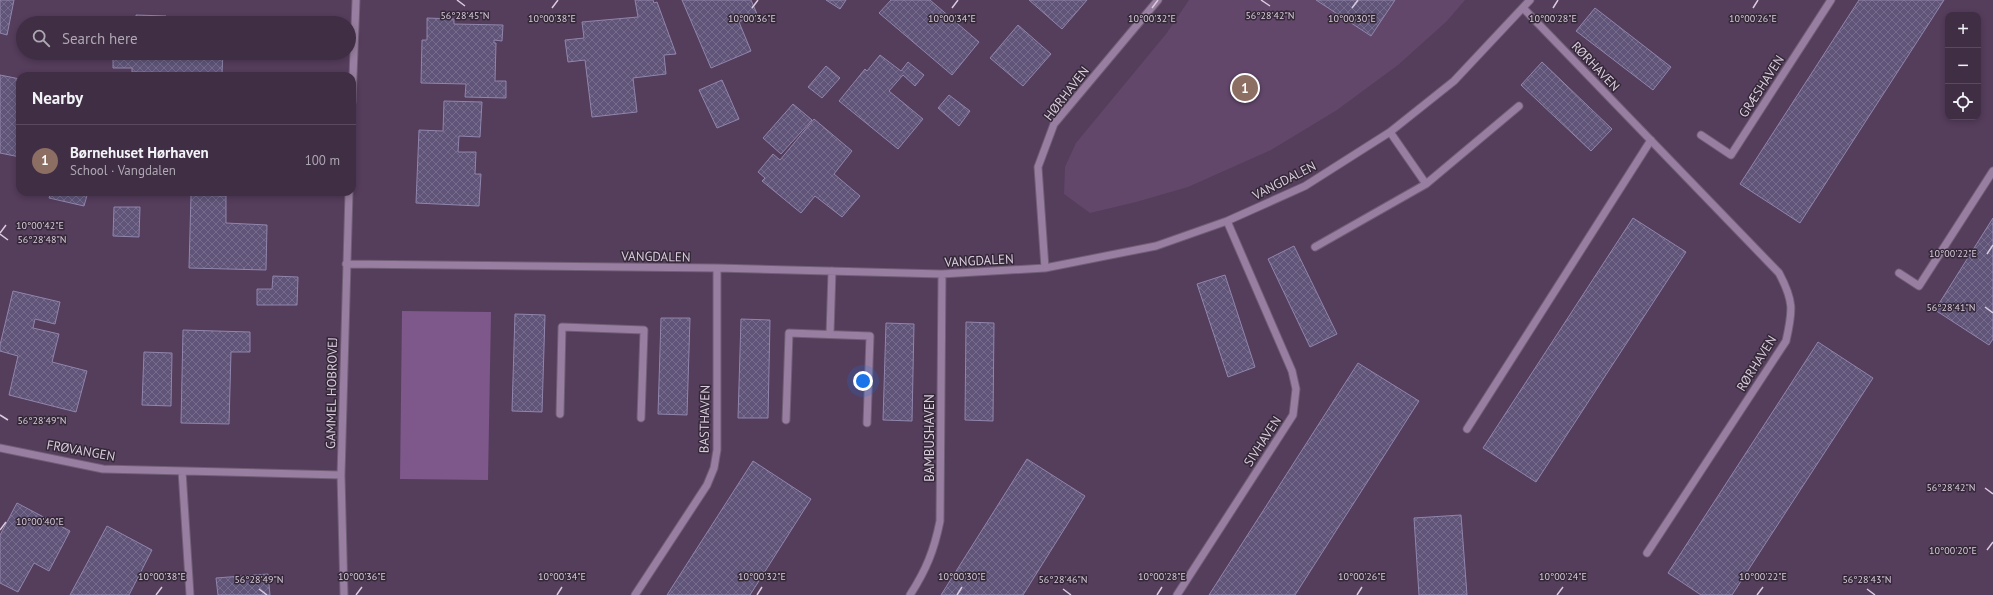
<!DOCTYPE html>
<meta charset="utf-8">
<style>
body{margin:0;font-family:"PT Sans",sans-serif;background:#4b3a50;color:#f1f3f6}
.controls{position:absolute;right:12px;top:12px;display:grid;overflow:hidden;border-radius:8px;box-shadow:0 2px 6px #0003}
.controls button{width:36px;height:36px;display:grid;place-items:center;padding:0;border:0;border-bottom:1px solid #594a5e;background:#402e45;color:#f1f3f6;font:20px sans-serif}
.you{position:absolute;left:863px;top:381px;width:14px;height:14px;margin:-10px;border:3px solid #fff;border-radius:50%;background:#1a73e8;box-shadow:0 0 0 6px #1a73e833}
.badge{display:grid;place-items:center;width:26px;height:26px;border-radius:50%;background:#8abfa5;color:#fff;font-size:13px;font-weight:700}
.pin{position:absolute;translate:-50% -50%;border:2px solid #fff;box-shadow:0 1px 4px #0006}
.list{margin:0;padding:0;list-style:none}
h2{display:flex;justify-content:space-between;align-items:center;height:52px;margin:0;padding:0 16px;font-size:17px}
h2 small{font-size:13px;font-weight:400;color:#aea8b3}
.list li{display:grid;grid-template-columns:26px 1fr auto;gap:12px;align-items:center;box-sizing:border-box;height:72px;padding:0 16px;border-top:1px solid #594a5e}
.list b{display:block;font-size:15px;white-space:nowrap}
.list p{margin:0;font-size:13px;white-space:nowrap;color:#aea8b3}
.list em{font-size:13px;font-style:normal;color:#aea8b3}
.icon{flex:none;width:22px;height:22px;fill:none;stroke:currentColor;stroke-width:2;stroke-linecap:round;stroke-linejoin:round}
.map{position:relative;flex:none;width:1993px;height:595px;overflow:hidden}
.search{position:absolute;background:#402e45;box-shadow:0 2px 6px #0003;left:16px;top:16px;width:340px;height:44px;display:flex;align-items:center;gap:10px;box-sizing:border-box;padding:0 14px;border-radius:22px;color:#aea8b3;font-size:15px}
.panel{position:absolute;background:#402e45;box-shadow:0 2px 6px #0003;left:16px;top:72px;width:340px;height:124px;border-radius:12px}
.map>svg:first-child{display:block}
</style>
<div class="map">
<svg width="1993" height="595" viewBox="0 0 1993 595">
<defs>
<pattern id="building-cross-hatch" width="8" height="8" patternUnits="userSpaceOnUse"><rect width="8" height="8" fill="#605579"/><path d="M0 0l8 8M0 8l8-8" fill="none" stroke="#766c8c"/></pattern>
</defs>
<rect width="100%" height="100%" fill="#553d5c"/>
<path fill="#62476b" d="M1189 0H1465L1447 21 1398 65 1337 110 1271 150 1188 187 1136 202 1090 213 1064 194 1065 167 1076 143 1166 34Z"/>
<path fill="#7e588a" d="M402 311 491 312 488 480 400 479Z"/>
<path fill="url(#building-cross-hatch)" stroke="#9185ac" d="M0 0H14L7 35 0 33Z
M635 0H653L654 3 657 2 676 54 664 55 666 74 633 78 637 112 592 117 585 60 568 62 565 40 584 38 582 22 638 17Z
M682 0H751L757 14 739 22 751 51 711 68Z
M826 0H846L840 9Z
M891 0H930L979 42 952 75 879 13Z
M1029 0H1087L1062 29Z
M1316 0H1395L1371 36Z
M1859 0H1944L1800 223 1740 184Z
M1595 8 1671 67 1653 90 1576 31Z
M136 15 166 16V23H136Z
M427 18 454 19V24L503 25 502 41 494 40V43H496L495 81H506V98L465 97 466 84 421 83 422 40H427Z
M1018 25 1051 54 1023 86 990 58Z
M113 53H223L222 73 132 72V68H113Z
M880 55 901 71 908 62 924 75 915 86 903 75 889 91 923 119 898 149 839 101 865 69 867 71Z
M1542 62 1612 129 1591 151 1521 85Z
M826 66 840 78 822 98 808 87Z
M0 75 20 79V157L0 153Z
M722 80 739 119 717 128 699 90Z
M949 95 970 111 959 126 938 108Z
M444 101 482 102 480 137 459 136 458 152H476L475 174H481L479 206 416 203 419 130 443 131Z
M793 104 812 120 781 154 763 138Z
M814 119 852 151 834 174 860 196 842 217 815 196 801 213 762 181 765 178 758 172 773 154 780 160Z
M51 192H88L84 206 49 198Z
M191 195 226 196V223L267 225 266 270 189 268Z
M114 207H140L139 237 113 236Z
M1633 218 1686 252 1536 482 1483 448Z
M1993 218V339L1989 345 1935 310Z
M1294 246 1337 334 1310 347 1268 259Z
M1225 275 1255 367 1228 377 1197 284Z
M273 276 298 277 297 305H257V289H272Z
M13 291 60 302 55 324 35 319 33 328 59 334 52 362 87 371 76 412 9 395 18 356 0 351V345Z
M515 314 545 315 542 412 512 411Z
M661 318H690L687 415 658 414Z
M741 319 770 320 768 418H738Z
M966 322 994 323 993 421 965 420Z
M886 323 914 324 912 421 883 420Z
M183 330 250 332V352H231L229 424 181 423Z
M1818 342 1873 378 1732 595H1701L1668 573Z
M144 352 172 353 171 406 142 405Z
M1358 363 1419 401 1295 595H1209Z
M1027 459 1085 496 1023 595H941Z
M753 461 811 499 750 595H667Z
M17 503 70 531 49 571 34 563 18 592 0 583V535Z
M1461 515 1467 595H1419L1414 518Z
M107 526 152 550 129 595H70Z
M268 574 270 595H218L216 578Z"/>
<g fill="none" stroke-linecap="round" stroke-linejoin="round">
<defs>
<path id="minor" d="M1524 9 1779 273C1794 301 1793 310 1786 341L1647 553
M352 102 356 0
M1390 132 1426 184
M1701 135 1731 155 1831 0
M1315 247 1426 184 1519 106
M346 264 717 268 942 274 1045 268 1156 246 1227 221 1305 186 1390 132 1454 81 1530 0
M1045 268 1038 167 1054 124 1158 0
M1899 273 1919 286 1993 171
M830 334 832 271
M560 414 562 327 644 330 641 418
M786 420 789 333 870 336 867 423
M1467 429 1651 140
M0 448 103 469 341 475
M182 471 190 595
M344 595 341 475 349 192
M635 595 707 485 714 468 717 450V268
M910 595C926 570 934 551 940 521L942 274
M1177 595 1293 415 1296 389 1292 371 1227 221"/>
</defs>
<use href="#minor" stroke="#705d76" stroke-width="9"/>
<use href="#minor" stroke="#987ea0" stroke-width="7"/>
</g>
<path fill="none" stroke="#dacbde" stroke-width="1.5" d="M457 0 465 6M1261 0 1270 6M552 8 558 0M752 8 758 0M952 8 958 0M1152 8 1158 0M1352 8 1358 0M1553 8 1558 0M1753 8 1758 0M0 233 6 225M0 234 8 240M1987 254 1993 245M1985 307 1993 313M0 415 8 420M1985 488 1993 494M0 530 6 522M1987 550 1993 542M259 589 267 595M1063 589 1071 595M1867 589 1875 595M156 595 162 587M356 595 362 587M557 595 562 587M757 595 762 587M957 595 962 587M1157 595 1162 587M1357 595 1362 587M1557 595 1563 587M1757 595 1763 587"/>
<g text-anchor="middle" stroke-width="3" stroke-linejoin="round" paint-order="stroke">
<g font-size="13" fill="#dacbde" stroke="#342937">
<text transform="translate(1596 66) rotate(46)" y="5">RØRHAVEN</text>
<text transform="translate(1761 86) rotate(-57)" y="5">GRÆSHAVEN</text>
<text transform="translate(1066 93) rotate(-52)" y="5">HØRHAVEN</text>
<text transform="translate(1284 180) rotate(-27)" y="5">VANGDALEN</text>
<text transform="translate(656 256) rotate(1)" y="5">VANGDALEN</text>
<text transform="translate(979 260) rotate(-3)" y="5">VANGDALEN</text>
<text transform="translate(1756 363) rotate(-58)" y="5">RØRHAVEN</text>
<text transform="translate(331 393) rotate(-89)" y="5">GAMMEL HOBROVEJ</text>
<text transform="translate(704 419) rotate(-89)" y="5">BASTHAVEN</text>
<text transform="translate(929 438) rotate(-90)" y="5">BAMBUSHAVEN</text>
<text transform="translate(1262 441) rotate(-57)" y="5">SIVHAVEN</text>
<text transform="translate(81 450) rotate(10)" y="5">FRØVANGEN</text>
</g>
</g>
<g font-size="10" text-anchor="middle" fill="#dacbde" stroke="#342937" stroke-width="3" stroke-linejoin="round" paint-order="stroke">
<text x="465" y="19">56°28'45"N</text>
<text x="1270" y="19">56°28'42"N</text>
<text x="552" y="22">10°00'38"E</text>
<text x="752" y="22">10°00'36"E</text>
<text x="952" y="22">10°00'34"E</text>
<text x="1152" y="22">10°00'32"E</text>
<text x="1352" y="22">10°00'30"E</text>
<text x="1553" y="22">10°00'28"E</text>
<text x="1753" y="22">10°00'26"E</text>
<text x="40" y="229">10°00'42"E</text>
<text x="42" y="243">56°28'48"N</text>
<text x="1953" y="257">10°00'22"E</text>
<text x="1951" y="311">56°28'41"N</text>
<text x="42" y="424">56°28'49"N</text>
<text x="1951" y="491">56°28'42"N</text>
<text x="40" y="525">10°00'40"E</text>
<text x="1953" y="554">10°00'20"E</text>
<text x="162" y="580">10°00'38"E</text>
<text x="362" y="580">10°00'36"E</text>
<text x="562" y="580">10°00'34"E</text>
<text x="762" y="580">10°00'32"E</text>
<text x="962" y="580">10°00'30"E</text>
<text x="1162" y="580">10°00'28"E</text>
<text x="1362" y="580">10°00'26"E</text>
<text x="1563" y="580">10°00'24"E</text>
<text x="1763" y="580">10°00'22"E</text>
<text x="259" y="583">56°28'49"N</text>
<text x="1063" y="583">56°28'46"N</text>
<text x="1867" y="583">56°28'43"N</text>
</g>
</svg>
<div class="controls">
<button>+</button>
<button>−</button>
<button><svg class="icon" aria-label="locate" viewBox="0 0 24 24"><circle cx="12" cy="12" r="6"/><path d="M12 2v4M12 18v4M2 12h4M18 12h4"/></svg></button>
</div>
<div class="you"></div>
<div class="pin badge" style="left:1245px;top:88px;background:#8d6e63">1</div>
<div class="search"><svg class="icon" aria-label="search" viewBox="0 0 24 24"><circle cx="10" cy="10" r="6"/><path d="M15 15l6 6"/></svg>Search here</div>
<section class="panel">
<h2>Nearby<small></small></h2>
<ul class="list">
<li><span class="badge" style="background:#8d6e63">1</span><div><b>Børnehuset Hørhaven</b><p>School · Vangdalen</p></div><em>100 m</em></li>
</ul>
</section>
</div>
